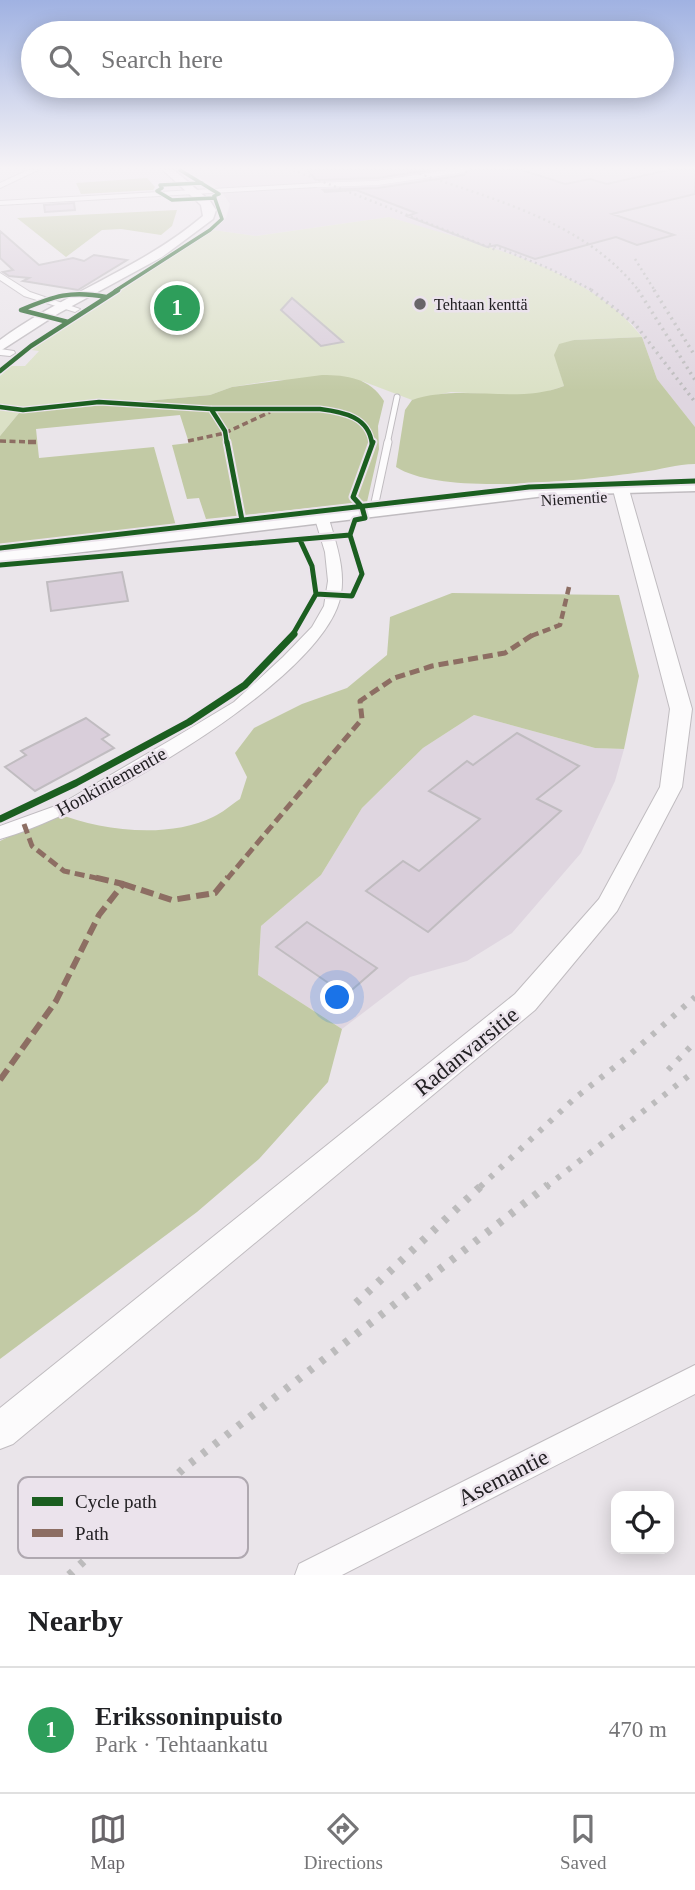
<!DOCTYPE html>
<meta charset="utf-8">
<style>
body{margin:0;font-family:"Times New Roman",serif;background:#f2f2f2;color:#202124}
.controls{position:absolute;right:21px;bottom:21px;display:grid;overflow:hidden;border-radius:14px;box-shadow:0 4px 18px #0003}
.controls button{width:63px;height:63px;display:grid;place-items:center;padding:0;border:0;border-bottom:2px solid #e0e0e0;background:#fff;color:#202124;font:35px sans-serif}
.you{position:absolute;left:338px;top:998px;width:24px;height:24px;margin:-18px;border:5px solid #fff;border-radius:50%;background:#1a73e8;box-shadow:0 0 0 10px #1a73e833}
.badge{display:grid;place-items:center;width:46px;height:46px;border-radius:50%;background:#686569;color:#fff;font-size:23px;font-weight:700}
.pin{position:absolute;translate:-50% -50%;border:4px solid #fff;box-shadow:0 2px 7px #0006}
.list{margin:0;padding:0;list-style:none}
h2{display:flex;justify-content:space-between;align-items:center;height:91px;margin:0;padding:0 28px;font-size:30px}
h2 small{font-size:23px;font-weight:400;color:#757577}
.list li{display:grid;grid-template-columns:46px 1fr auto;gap:21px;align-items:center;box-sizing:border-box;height:126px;padding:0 28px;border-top:2px solid #e0e0e0}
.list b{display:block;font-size:26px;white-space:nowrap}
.list p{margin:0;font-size:23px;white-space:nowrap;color:#757577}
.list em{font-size:23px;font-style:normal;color:#757577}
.icon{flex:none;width:38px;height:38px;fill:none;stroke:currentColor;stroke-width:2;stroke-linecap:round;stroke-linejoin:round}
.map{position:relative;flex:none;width:695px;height:1575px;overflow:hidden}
.search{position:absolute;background:#fff;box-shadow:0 4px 18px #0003;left:21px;right:21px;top:21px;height:77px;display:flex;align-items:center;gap:18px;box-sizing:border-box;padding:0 24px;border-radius:38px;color:#757577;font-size:26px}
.sheet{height:217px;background:#fff}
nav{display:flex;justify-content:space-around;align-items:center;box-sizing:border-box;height:98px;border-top:2px solid #e0e0e0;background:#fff;font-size:19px;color:#757577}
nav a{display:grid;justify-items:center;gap:4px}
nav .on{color:#686569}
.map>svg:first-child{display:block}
</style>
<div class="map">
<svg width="695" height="1575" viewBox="0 0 695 1575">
<rect width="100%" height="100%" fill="#eae5ea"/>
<path fill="#dfd6e0" d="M184 170H695V427L657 379 642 337 631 323 560 274 525 260 389 217 256 236 213 230 226 218 230 204 219 188Z
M474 715 595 748 624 749 615 781 581 853 512 933 467 961 410 977 342 1029 258 975 261 926 321 875 362 808 423 748Z"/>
<path fill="#dbe1c6" d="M389 217C472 243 586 265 642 337L574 340 555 355 564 386 546 392 517 396 451 392 412 400 362 381 275 380 232 387 210 395 19 413 0 436V376L11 366H25L39 351 31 350 213 230 256 236Z"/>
<path fill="#c2caa5" d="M147 178 155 187 153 190 81 194 76 183Z
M177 210 172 226 161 235 121 229 102 230 66 257 17 218Z
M642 337 657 379 695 427V464C677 464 660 470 642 472 584 480 443 497 396 467L405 410 412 400C462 383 515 405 564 386L554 355 559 344 574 340Z
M322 375C347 375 370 378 384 401L378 426 379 449 367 502 206 519 199 498 187 499 172 445 189 443 180 415 36 429 39 458 154 447 176 526 0 544V436L19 413 210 395 232 387Z
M452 593 619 595 639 676 624 749 595 748 474 715 423 748 362 808 321 875 261 926 258 975 342 1029 328 1082 259 1159 197 1212 0 1359V841L57 813C100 831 169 839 213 817 222 813 231 805 240 799L247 777 235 753 254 728 302 704 347 688 387 655 390 617Z"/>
<path fill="#d9ceda" stroke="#c0bcc0" stroke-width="2" d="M307 170H430L377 178 316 180Z
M468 170H522L565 184 590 179 607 184 668 170H695V194L612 214 674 235 637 245 616 237 535 259 497 245 487 247 407 216 416 213 356 190 325 192 323 190 378 188 464 175Z
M74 203 75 210 45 212 44 205Z
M0 231 39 265 73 258 84 261 94 255 127 260 78 290 23 281 29 278 9 276 3 272 13 270 0 258Z
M292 298 343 342 321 346 281 310Z
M122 572 128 601 51 611 47 582Z
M86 718 109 735 102 739 114 748 35 791 5 767 26 755 21 751Z
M517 733 579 766 537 799 561 811 428 932 366 891 403 861 419 871 480 819 429 791 467 761 473 765Z
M307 922 377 968 346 995 276 947Z"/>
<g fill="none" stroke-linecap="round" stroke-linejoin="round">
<defs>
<path id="service-far2" d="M317 185 377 183 463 170"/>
<path id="service-far1" d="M387 444 397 397"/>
<path id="service" d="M373 512 388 442"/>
<path id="minor" d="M28 170H38L0 188V183Z
M320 183 317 187 0 205V201Z
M0 273 30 292 80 309 75 312 24 296 0 280Z
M0 349 14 351 15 353 10 356 0 355Z
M322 515 329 519C337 546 349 579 337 608 303 692 86 815 0 839V826L61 804 169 741 234 702 283 657 312 627 324 606 328 581 325 552 315 519Z
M695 1365V1394L342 1575H295L299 1564Z"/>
<path id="tertiary" d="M620 481 628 486 692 709 682 787 617 911 535 1010 13 1444 0 1449V1408L515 994 599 899 660 787 670 709 612 486Z"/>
<path id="secondary" d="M163 170H174L210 201 216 210 213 219 162 257 59 313 0 351V340C64 293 142 268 203 216L201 205Z
M695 481V491L553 495 0 562V550L553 485Z"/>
</defs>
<use href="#service-far2" stroke="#c0bcc0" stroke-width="5"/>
<use href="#service-far1" stroke="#c0bcc0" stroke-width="7"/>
<use href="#service" stroke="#c0bcc0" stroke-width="9"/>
<use href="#minor" stroke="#c0bcc0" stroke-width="2"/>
<use href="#tertiary" stroke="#c0bcc0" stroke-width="2"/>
<use href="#secondary" stroke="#c0bcc0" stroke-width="3"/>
<use href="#service-far2" stroke="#fcfbfc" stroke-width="4.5"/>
<use href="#service-far1" stroke="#fcfbfc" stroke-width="5"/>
<use href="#service" stroke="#fcfbfc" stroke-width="7"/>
<use href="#minor" fill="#fcfbfc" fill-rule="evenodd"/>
<use href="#tertiary" fill="#fcfbfc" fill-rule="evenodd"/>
<use href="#secondary" fill="#fcfbfc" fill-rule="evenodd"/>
<path stroke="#bcbbbc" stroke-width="2.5" stroke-dasharray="2 3.5" stroke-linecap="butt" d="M293 170 496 250
M409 170C490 199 584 220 639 291
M489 244 548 268 594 291
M635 259 655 291"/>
<path stroke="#bcbbbc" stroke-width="3.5" stroke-dasharray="2 4.5" stroke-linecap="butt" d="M591 290 635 324 695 402
M638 290 695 380
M654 290 695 356"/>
<path stroke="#bcbbbc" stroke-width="6" stroke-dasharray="4.5 9" stroke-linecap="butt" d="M668 1070 695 1042
M480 1187 575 1098 626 1058 695 997
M546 1187 695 1071"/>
<path stroke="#bcbbbc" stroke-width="8" stroke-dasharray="5 10" stroke-linecap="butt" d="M356 1303 482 1185
M69 1575 183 1469 548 1185"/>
<path stroke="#8d6e63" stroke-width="3.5" stroke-dasharray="6 3.5" stroke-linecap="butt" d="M0 441 37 442
M188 441 225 433 270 412"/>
<path stroke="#8d6e63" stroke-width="4.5" stroke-dasharray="8 4.5" stroke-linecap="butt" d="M28 442H37
M531 636 560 625 569 587"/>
<path stroke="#8d6e63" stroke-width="5" stroke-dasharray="10 5" stroke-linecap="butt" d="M24 824 32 846 64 871 101 879
M227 879 362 719 360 701 394 678 432 666 505 653 534 634"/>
<path stroke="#8d6e63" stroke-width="6" stroke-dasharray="13 6" stroke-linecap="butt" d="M123 884 172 900 215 893 228 877
M0 1080 56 1001 99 915 123 884 93 877"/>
<defs>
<path id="cycleway-far3" d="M202 183 160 185 162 188 157 191 172 200 215 198
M115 291 210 230 222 219 214 196 219 194 180 170"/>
<path id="cycleway-far2" d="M68 322 21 310C54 296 71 290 106 297
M0 371 31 346 118 290
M0 407 23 410 99 402 211 409H320C344 412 369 417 372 444
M211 409 225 431 227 444"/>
<path id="cycleway-far1" d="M227 442 242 520
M300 540 312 566 316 594 352 596 362 574 350 535
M0 548 529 487 695 481
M0 565 350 535 355 520 365 518 362 507 353 497 373 442
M292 636 316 594"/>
<path id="cycleway" d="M0 819 76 783 189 722 245 685 294 634"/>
</defs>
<use href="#cycleway-far3" stroke="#ebe3ec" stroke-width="5"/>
<use href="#cycleway-far2" stroke="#ebe3ec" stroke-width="7"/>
<use href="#cycleway-far1" stroke="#ebe3ec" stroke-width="9"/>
<use href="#cycleway" stroke="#ebe3ec" stroke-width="11"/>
<use href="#cycleway-far3" stroke="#1b5e20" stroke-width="3.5"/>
<use href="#cycleway-far2" stroke="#1b5e20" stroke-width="4.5"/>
<use href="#cycleway-far1" stroke="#1b5e20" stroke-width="5"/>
<use href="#cycleway" stroke="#1b5e20" stroke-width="7"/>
</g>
<linearGradient id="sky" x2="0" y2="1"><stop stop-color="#a0b2e2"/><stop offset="0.43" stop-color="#f6f3f6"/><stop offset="1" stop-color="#f6f3f6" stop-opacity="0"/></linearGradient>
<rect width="695" height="391" fill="url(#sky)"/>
<circle fill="#686569" stroke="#ebe3ec" stroke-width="2.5" cx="420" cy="304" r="7"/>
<g text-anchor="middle" stroke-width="5" stroke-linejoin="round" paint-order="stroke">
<g font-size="16" fill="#222023" stroke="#ebe3ec" text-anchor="start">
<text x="434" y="310">Tehtaan kenttä</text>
</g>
<g font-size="16" fill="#222023" stroke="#ebe3ec">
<text transform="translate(574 498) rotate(-3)" y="6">Niementie</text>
</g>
<g font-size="19" fill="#222023" stroke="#ebe3ec">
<text transform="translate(111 781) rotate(-29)" y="7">Honkiniementie</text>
</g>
<g font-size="23" fill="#222023" stroke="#ebe3ec">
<text transform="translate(466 1051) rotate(-39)" y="8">Radanvarsitie</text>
<text transform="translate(503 1477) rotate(-27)" y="8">Asemantie</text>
</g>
</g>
<rect x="18" y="1477" width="230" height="81" rx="10" fill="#ebe3ec" stroke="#afa8b0" stroke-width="2"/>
<rect x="32" y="1497" width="31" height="9" fill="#1b5e20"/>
<rect x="32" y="1529" width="31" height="8" fill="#8d6e63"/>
<g font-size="19" fill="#222023">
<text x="75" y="1508">Cycle path</text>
<text x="75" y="1540">Path</text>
</g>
</svg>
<div class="controls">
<button><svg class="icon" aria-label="locate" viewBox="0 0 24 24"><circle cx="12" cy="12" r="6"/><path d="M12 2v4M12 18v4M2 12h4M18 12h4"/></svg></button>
</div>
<div class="you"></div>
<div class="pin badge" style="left:177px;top:308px;background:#2e9e5b">1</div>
<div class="search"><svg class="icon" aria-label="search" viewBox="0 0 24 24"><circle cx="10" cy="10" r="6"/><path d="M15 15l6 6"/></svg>Search here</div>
</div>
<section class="sheet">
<h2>Nearby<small></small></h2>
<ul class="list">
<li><span class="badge" style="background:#2e9e5b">1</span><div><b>Erikssoninpuisto</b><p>Park · Tehtaankatu</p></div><em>470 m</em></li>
</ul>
</section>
<nav>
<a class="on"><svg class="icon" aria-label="map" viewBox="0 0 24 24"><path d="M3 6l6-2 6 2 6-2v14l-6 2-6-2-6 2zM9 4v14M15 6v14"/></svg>Map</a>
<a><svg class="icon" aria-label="directions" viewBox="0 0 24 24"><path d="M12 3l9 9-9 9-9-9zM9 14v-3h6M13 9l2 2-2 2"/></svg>Directions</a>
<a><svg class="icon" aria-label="saved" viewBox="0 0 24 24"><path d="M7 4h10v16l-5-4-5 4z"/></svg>Saved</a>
</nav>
